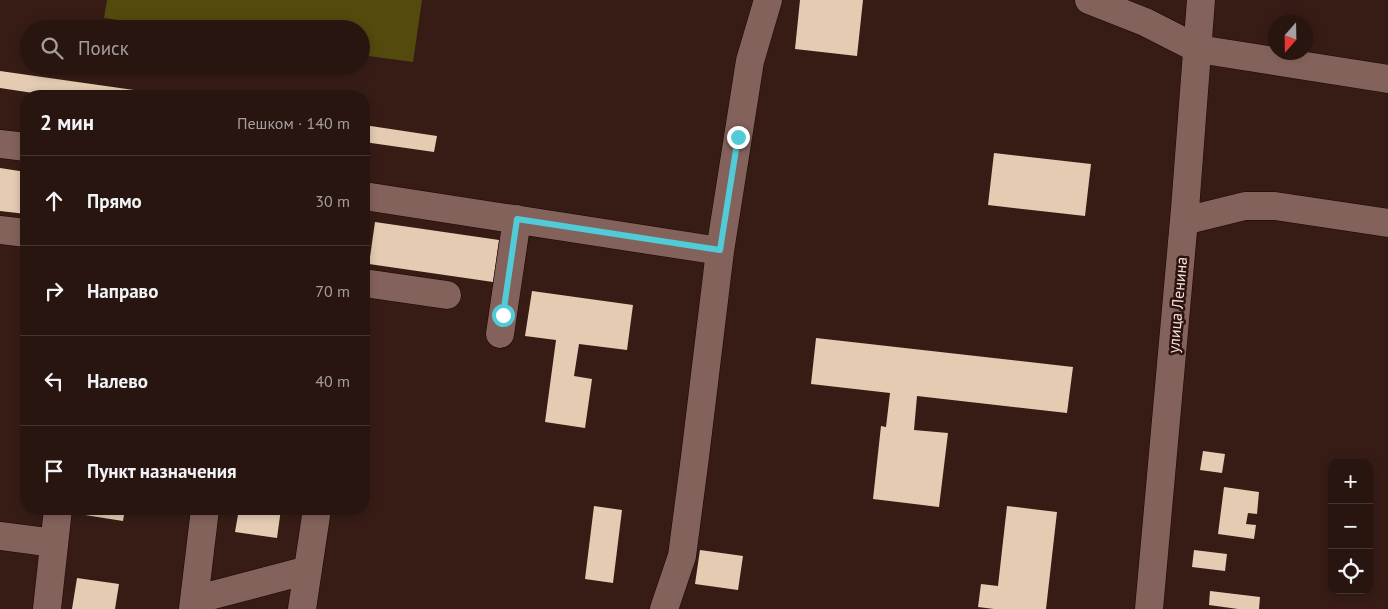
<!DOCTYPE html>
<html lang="ru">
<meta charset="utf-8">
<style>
body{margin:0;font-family:"PT Sans",sans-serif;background:#35221e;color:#f1f3f6}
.controls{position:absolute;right:15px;bottom:15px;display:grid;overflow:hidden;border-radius:10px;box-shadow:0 2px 8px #0003}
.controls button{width:45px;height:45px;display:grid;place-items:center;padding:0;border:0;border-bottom:1px solid #453430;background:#291510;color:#f1f3f6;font:25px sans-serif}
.compass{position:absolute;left:1268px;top:15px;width:45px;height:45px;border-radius:50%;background:#291510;box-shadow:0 2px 8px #0003;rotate:200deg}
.stop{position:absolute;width:15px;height:15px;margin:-11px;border:4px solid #52cbd8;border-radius:50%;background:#fff}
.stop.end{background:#52cbd8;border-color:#fff;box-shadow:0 1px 5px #0008}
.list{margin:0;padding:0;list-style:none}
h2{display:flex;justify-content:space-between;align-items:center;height:65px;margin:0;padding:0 20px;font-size:21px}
h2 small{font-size:16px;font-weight:400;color:#a59f9f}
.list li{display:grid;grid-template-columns:32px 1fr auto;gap:15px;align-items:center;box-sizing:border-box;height:90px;padding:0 20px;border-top:1px solid #453430}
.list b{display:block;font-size:19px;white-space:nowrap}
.list em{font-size:16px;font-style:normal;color:#a59f9f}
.icon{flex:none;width:28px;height:28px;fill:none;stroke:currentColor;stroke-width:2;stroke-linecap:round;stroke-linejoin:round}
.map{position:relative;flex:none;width:1388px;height:609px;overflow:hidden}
.search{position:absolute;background:#291510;box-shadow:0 2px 8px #0003;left:20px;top:20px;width:350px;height:55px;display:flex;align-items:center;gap:12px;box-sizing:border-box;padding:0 18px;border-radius:28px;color:#a59f9f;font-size:19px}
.panel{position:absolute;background:#291510;box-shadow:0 2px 8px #0003;left:20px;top:90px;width:350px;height:425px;border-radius:20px}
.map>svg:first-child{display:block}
</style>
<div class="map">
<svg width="1388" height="609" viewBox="0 0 1388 609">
<rect width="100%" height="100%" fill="#371c16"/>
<path fill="#534a0e" d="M107 0H422L413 62 361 55V29H181L104 18Z"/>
<path fill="#e5cbb2" d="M800 0H863L857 56 795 49Z
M0 71 169 95V96H53L0 88Z
M364 125 437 136 434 152 364 142Z
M994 153 1091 164 1085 216 988 205Z
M0 168 26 172V214L0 211Z
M375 222 499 240 493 282 369 264Z
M532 291 633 305 627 350 579 344 574 376 592 379 585 428 545 422 556 340 525 336Z
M816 338 1073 367 1067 413 917 396 914 430 948 433 939 507 873 499 881 426 886 427 890 393 811 384Z
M1203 451 1225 454 1222 473 1200 470Z
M1224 487 1259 492 1257 514 1248 513 1246 524 1256 525 1254 539 1218 534Z
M594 506 622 510 613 583 585 579Z
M1007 506 1057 512 1046 609H994L978 607 981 584 998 586Z
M86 509H125L123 521 85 515Z
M239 509H281L277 538 235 532Z
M700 550 743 556 738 590 695 584Z
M1194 550 1227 554 1225 571 1192 567Z
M77 578 119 584 115 609H72Z
M1210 591 1260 597 1259 609H1238L1209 605Z"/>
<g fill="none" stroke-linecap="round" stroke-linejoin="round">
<defs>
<path id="minor" d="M1089 0 1145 22 1198 49 1388 79
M0 144 26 147
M364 196 720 251
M1184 221 1245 206H1275L1388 223
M0 230 26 233
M364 283 447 295
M500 334 517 219
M0 536 54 543
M194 600 308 570
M47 609 58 509
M193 609 205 509
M302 609 317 509
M664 609 682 556 695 457 720 251 750 61 768 0
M1149 609 1185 209 1201 0"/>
</defs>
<use href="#minor" stroke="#1d0503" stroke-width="29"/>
<use href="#minor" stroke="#83625b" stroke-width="28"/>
</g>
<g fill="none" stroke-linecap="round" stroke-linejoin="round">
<path stroke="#52cbd8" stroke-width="6" d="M503 315 517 219 720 250 738 137"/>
</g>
<g text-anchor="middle" stroke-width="5" stroke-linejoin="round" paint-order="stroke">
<g font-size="16" fill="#f6e2de" stroke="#2c120d">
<text transform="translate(1177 305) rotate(-85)" y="6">улица Ленина</text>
</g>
</g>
</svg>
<div class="controls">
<button>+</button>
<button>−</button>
<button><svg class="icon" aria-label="locate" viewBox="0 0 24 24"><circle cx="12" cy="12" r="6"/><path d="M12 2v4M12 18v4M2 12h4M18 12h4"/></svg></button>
</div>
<svg class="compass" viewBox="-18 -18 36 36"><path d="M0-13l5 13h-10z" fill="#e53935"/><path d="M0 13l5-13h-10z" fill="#a59f9f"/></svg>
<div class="stop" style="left:503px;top:315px"></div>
<div class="stop end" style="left:738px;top:137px"></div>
<div class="search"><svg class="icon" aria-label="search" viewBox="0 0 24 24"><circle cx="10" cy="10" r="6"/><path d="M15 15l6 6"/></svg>Поиск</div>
<section class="panel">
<h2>2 мин<small>Пешком · 140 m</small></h2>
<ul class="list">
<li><svg class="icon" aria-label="ahead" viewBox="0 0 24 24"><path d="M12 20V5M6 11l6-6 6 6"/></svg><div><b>Прямо</b></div><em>30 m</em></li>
<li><svg class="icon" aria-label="right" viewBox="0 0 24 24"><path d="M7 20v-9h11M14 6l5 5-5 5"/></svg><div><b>Направо</b></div><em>70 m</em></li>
<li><svg class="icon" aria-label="left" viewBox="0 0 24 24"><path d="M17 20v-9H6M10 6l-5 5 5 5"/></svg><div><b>Налево</b></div><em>40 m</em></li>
<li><svg class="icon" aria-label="arrive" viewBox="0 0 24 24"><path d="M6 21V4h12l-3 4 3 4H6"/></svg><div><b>Пункт назначения</b></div></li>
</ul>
</section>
</div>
